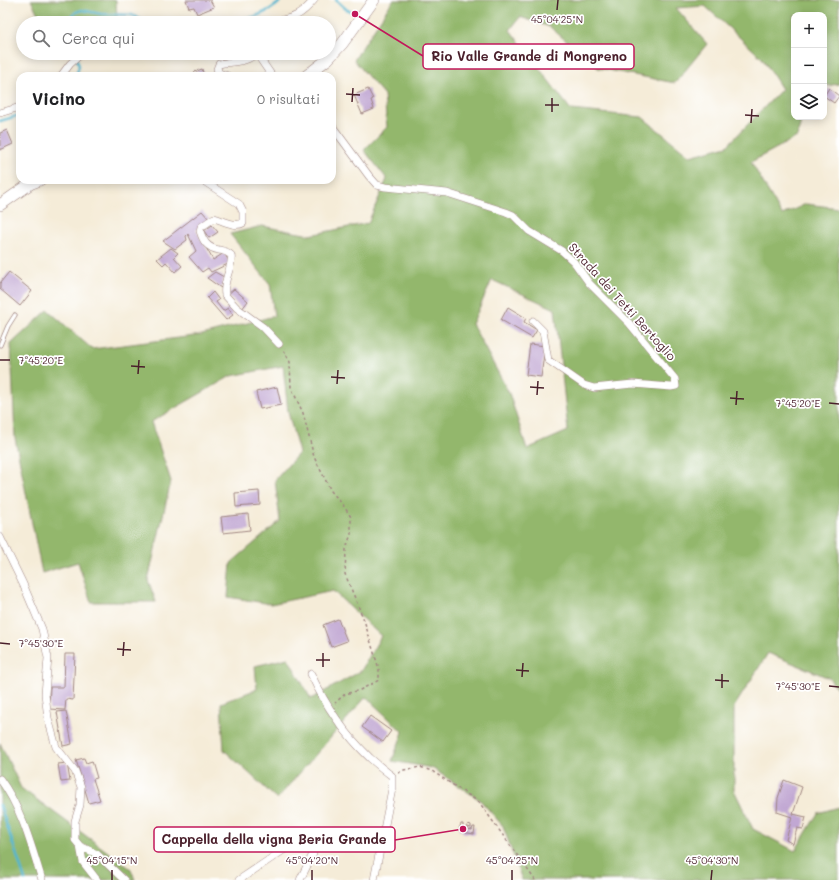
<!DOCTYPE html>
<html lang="it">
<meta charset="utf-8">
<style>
body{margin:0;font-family:Mali,sans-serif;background:#f6f6f6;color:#202124}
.controls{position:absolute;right:12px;top:12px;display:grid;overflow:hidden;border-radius:8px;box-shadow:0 2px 10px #0003}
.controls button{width:36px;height:36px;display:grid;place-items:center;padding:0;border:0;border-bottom:1px solid #e0e0e0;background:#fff;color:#202124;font:20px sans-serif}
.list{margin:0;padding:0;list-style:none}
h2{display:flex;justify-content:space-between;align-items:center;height:52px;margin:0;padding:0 16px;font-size:17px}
h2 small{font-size:13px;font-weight:400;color:#757577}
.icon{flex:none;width:22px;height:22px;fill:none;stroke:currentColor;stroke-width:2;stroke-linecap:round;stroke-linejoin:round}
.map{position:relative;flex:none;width:839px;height:880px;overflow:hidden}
.search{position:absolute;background:#fff;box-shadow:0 2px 10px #0003;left:16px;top:16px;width:320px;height:44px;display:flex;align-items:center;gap:10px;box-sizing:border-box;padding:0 14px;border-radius:22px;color:#757577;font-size:15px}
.panel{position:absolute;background:#fff;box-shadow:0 2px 10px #0003;left:16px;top:72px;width:320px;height:112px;border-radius:12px}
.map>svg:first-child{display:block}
</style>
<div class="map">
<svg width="839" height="880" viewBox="0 0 839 880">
<rect width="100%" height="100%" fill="#fff"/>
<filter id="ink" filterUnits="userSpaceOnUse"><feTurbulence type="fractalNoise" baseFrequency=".025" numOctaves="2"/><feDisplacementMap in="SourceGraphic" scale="8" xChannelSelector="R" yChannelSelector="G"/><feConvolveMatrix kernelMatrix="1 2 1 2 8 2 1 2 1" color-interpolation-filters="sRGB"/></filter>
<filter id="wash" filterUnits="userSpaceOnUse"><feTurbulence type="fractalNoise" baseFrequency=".012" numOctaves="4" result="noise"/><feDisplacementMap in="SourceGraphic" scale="16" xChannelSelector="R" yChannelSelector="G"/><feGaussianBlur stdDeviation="0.9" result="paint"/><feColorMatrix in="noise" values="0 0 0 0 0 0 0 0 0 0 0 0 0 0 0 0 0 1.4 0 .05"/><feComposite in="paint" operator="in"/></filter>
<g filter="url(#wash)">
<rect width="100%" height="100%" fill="#f5ecd8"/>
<path fill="#93b76c" stroke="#6e6b4c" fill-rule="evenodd" d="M31 0H116L117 21 112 23H53L40 18Z
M393 0H839V84L824 86V15H794V117H802L797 137 751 162 782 215 806 204 839 208V691L829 678 768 653 734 707V790L753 829 795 851 818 813 839 807V880H522L503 826 480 800 432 768 392 761 403 732 366 697 277 799 224 750 221 703 257 689 255 666 288 658 311 699 361 671 381 636 333 591 271 604 228 597 231 563 280 521 275 480 299 453 288 412 283 366 231 376 151 422 171 481 148 580 156 602H91L78 562 42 573 15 438 11 344 48 310 92 349 202 335 274 316 270 284 230 234 262 226 310 235 368 223 387 179 364 150 387 127 384 95 354 60ZM705 6 762 58 782 89 727 146 690 156 642 117 571 110 510 30 520 17 550 27 598 68 675 83 707 44 676 8ZM492 280 555 309 568 431 527 449 509 393 472 324Z
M0 743 21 788 131 869 135 880H0Z"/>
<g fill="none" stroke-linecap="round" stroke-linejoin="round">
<path stroke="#51b6d0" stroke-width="2.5" d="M336 0 346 9 355 14 360 11
M69 23 71 17 76 12 82 10 101 14 132 15 144 21 167 23
M227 23C246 21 268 14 282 0
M75 53 79 66 76 76
M0 121 20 115
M0 805 25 880"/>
</g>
<g id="blocks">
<path fill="#c1a7d3" d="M186 0H210L214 7 197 14 194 7 189 8Z
M202 69 204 76H196L194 72Z
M829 88 839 96 834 103 824 96Z
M368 89 373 99 371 100 374 109 362 114 354 95Z
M7 130 13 144 0 150V133Z
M202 211 209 219 196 230 213 260 224 253 230 263 211 272 208 268 202 272 189 257 196 251 188 234 186 236 187 240 175 249 163 241Z
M212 225 218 232 209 238 204 231Z
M171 248 178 253 174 257 182 266 175 272 166 262 163 265 157 259Z
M9 272 32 291 20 306 0 289V283Z
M215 272 224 277 221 288 207 278Z
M234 289 248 301 242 309 227 295Z
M213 292 219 300 216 302 223 311 228 308 233 315 226 320 207 298Z
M508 307 526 318 524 322 537 330 532 338 501 320Z
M530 344 545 346 541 377 526 375Z
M277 387 281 405 260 409 256 392Z
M259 491 260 505 236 507 235 493Z
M248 514 250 530 223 533 221 517Z
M338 619 347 641 331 647 323 625Z
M65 654H75L73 700 66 699 65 710 49 709 50 687H64Z
M66 711 72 744 63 746 57 712Z
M370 716 391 731 383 742 362 727Z
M84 758 86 763 92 761 97 778 93 779 100 800 89 803 76 760Z
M67 763 70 781 61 782 58 764Z
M784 780 802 787 793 814 806 817 803 829 797 828 793 844 786 840 792 817 777 812 778 798Z
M461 824H463V828H466L468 824 471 825V828L468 827V829L472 830 473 827H475L474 834 462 832 463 830 459 829Z"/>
</g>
</g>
<g filter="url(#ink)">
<use href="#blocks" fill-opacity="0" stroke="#a08682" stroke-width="1"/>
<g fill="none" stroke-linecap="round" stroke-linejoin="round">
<defs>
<path id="lane" d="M0 345 8 326 15 315"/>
<path id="street" d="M269 23C292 18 299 18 314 0
M259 53 261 60 272 76
M61 76 70 64 82 53
M228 76 219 73 217 69 219 64C231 61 248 63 256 53
M0 113 20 107
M332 126 369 176 377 185 385 187 447 193 506 212 513 215 529 231 562 251 574 262 589 283 629 323 675 379 676 386 671 387 633 384 594 388 584 385 548 360 543 331 533 321
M202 180 239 204 243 212V223C235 228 222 220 214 218L201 227 200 231C203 241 207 248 219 250 224 251 227 251 231 255 234 265 222 281 225 295L237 308 263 327 279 344
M0 537 23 584 42 629 48 658 45 694 48 718 56 747 75 771 81 787 80 805 75 821V840L80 846
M311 674C325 705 346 735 370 758 377 764 384 770 392 776V789L374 880
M0 779C22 809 31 845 42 880
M97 880 83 862 80 846 97 854 124 880
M239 880 288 847 301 844 307 845 311 848 313 854 300 880"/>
<path id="primary" d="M306 76 328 59 342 44 374 0
M0 205 30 184 40 180"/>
</defs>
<use href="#lane" stroke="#a08682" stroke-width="5"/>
<use href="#street" stroke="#a08682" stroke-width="8"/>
<use href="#primary" stroke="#a08682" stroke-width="12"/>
<path stroke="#a08682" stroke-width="1.5" stroke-dasharray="3 3" stroke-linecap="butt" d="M284 350 290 362 291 387 303 413 314 457 331 491 343 505 351 517V534L346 549 345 574 364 620 379 669V680L360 690 345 694 335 703
M398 773 404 770 420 767 432 771 479 802 535 880"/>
<use href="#lane" stroke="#fff" stroke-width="3.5"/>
<use href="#street" stroke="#fff" stroke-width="7"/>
<use href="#primary" stroke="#fff" stroke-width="11"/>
</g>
</g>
<path fill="none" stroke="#4a1f2b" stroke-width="1.5" d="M557 10 558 0M346 94 360 95M352 102 353 88M545 105H559M552 112V98M745 115 759 116M751 123 752 109M0 360H10M131 366 145 367M138 374 139 360M331 377 345 378M337 384 338 370M530 387 544 388M537 395 538 381M730 398 744 399M829 403 839 404M736 405 737 391M0 643 10 644M117 649 131 650M123 656 124 642M316 660H330M323 667V653M516 670 529 671M522 677 523 663M715 680 729 681M829 686 839 687M722 688V674M112 880V870M312 880V870M512 880V870M711 880 712 870"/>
<g text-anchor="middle" stroke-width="3.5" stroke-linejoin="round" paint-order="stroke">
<g font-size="12" fill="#4a1f2b" stroke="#fff">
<text transform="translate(622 302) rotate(48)" y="4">Strada dei Tetti Bertoglio</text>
</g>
</g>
<g font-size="10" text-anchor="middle" fill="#4a1f2b" stroke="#fff" stroke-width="3.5" stroke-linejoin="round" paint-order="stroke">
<text x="557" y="23">45°04'25"N</text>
<text x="41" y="364">7°45'20"E</text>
<text x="798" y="407">7°45'20"E</text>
<text x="41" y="647">7°45'30"E</text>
<text x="798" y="690">7°45'30"E</text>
<text x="112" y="864">45°04'15"N</text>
<text x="312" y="864">45°04'20"N</text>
<text x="512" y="864">45°04'25"N</text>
<text x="712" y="864">45°04'30"N</text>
</g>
<path fill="none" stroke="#c2185b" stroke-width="1.5" d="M355 14L423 56M463 829L395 840"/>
<g fill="#c2185b" stroke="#fff" stroke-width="1.5">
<circle cx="355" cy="14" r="4"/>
<circle cx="463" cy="829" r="4"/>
</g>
<g fill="#fff" stroke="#c2185b" stroke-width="1.5">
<rect x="423" y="44" width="211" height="25" rx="4"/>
<rect x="154" y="827" width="241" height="25" rx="4"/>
</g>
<g font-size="13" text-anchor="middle" font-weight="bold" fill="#4a1f2b">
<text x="529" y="61">Rio Valle Grande di Mongreno</text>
<text x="274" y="844">Cappella della vigna Beria Grande</text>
</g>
</svg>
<div class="controls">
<button>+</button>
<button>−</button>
<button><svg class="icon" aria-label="layers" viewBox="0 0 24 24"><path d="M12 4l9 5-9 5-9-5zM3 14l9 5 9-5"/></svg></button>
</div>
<div class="search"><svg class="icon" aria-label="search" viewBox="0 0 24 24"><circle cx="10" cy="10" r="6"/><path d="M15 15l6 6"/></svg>Cerca qui</div>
<section class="panel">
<h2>Vicino<small>0 risultati</small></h2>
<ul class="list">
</ul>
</section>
</div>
